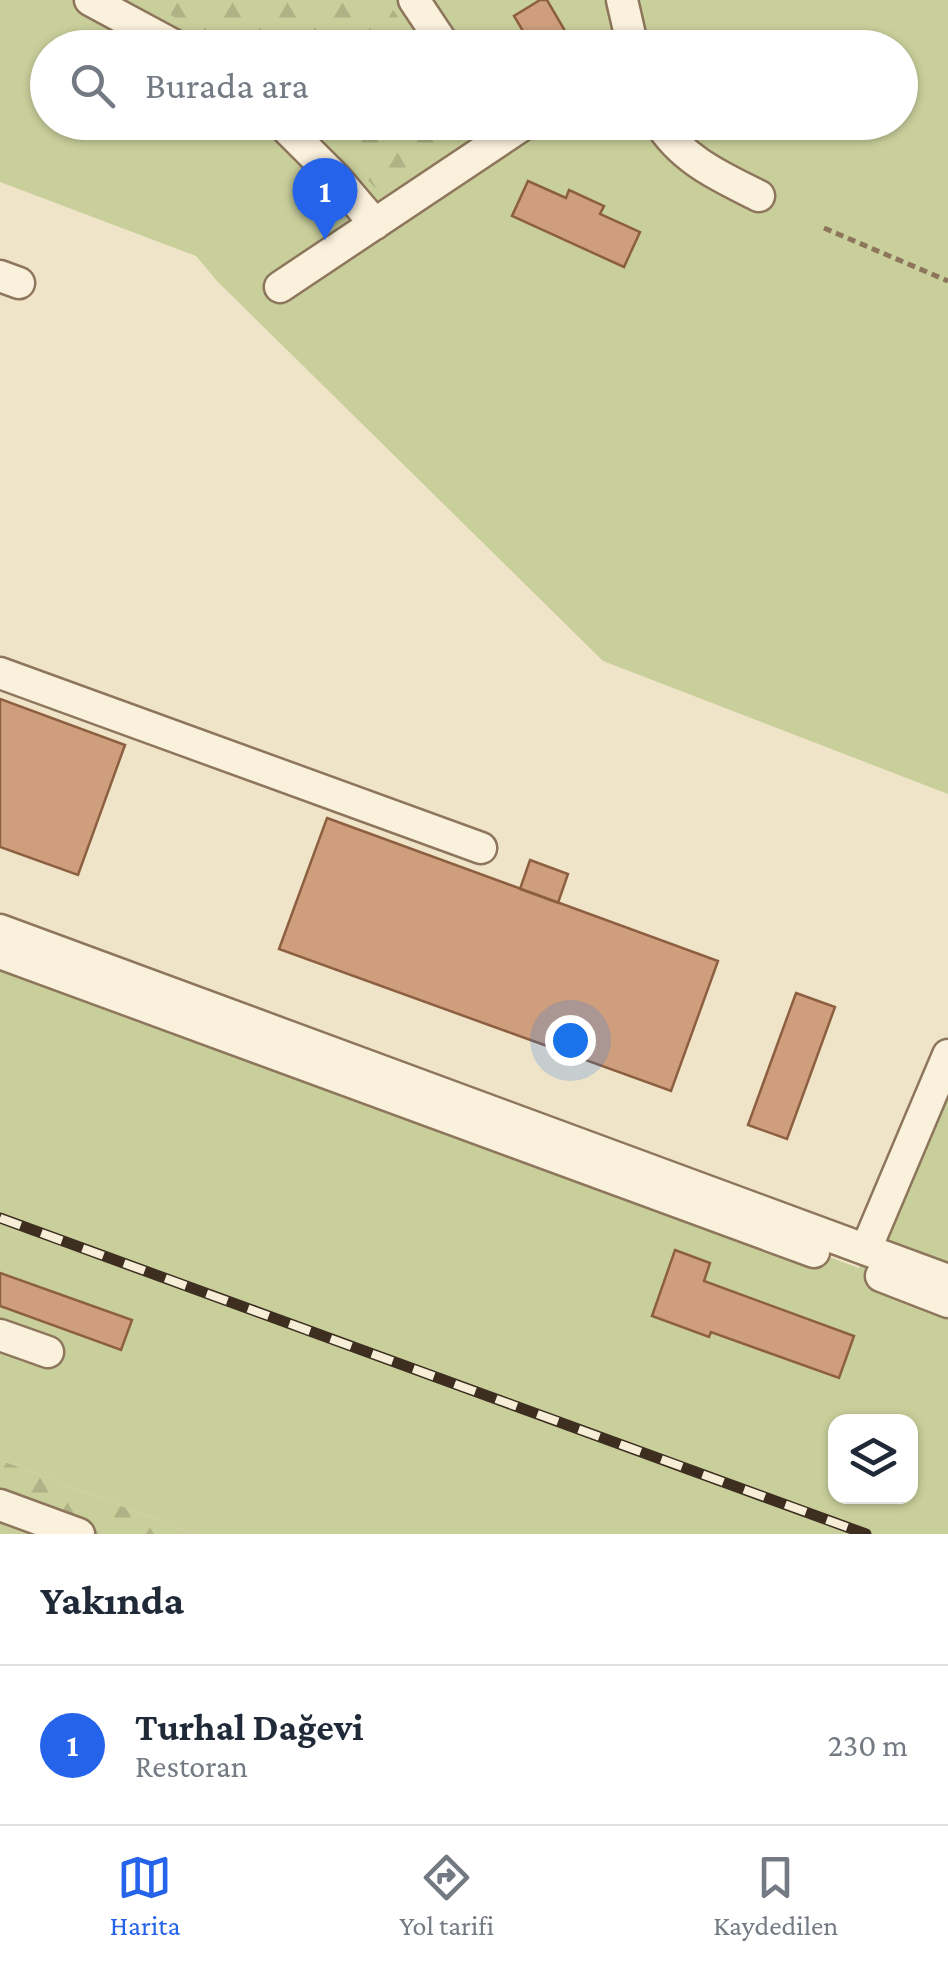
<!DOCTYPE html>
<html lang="tr">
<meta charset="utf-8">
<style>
body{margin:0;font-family:"Crimson Pro",serif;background:#f2f2f3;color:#1f2937}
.controls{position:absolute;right:30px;bottom:30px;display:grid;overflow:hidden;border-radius:20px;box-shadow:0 2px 8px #0004}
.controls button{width:90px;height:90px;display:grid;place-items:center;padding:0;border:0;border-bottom:2px solid #e0e1e3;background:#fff;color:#1f2937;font:50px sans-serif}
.you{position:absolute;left:570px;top:1040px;width:35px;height:35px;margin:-25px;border:8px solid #fff;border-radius:50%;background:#1a73e8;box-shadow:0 0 0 15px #1a73e833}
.badge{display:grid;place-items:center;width:65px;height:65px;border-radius:50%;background:#2563eb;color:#fff;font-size:32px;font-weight:700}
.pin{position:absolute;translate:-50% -82px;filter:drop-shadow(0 2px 5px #0008)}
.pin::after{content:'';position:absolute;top:52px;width:35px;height:30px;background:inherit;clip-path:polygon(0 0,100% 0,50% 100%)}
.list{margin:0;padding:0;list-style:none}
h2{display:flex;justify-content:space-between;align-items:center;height:130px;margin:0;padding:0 40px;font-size:42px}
h2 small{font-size:32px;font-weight:400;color:#747a83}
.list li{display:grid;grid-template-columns:65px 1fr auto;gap:30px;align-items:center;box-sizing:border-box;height:160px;padding:0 40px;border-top:2px solid #e0e1e3}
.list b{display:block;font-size:38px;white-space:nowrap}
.list p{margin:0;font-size:32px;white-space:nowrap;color:#747a83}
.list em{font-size:32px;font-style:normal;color:#747a83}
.icon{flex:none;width:55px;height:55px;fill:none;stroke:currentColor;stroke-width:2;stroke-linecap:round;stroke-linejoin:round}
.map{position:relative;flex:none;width:948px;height:1534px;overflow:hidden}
.search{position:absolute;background:#fff;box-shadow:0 2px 8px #0004;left:30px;right:30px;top:30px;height:110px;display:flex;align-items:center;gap:25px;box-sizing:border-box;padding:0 35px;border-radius:55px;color:#747a83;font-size:38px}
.sheet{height:290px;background:#fff}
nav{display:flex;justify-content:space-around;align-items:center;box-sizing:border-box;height:140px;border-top:2px solid #e0e1e3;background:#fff;font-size:28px;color:#747a83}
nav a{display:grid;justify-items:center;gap:5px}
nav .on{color:#2563eb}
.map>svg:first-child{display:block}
</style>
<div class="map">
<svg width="948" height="1534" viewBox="0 0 948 1534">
<defs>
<pattern id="forest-firs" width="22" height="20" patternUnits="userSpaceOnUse" patternTransform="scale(2.5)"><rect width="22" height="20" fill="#c9cf9b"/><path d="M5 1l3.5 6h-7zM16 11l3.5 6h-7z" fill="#aeb285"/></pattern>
</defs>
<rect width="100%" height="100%" fill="#f0e4c8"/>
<path fill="#c9cf9b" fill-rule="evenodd" d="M0 0H948V794L603 661 217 281 196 256 0 182ZM48 48H900V122H48Z
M0 953 859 1268 948 1055V1534H195L0 1460ZM836 1422H910V1496H836Z"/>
<path fill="url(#forest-firs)" d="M146 0H386L420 47H224Z
M314 123H469L475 131 380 193Z
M0 1460 195 1534H0Z"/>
<path fill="#cf9f7d" stroke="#8d5f41" stroke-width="2.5" d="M540 0H547L575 48H533L514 16Z
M528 181 566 198 569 190 604 206 600 214 640 232 624 267 512 216Z
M0 699 125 745 78 875 0 847Z
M327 818 718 961 671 1091 279 949Z
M530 860 568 874 558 903 520 889Z
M796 993 835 1007 787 1139 748 1125Z
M675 1250 710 1263 704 1281 854 1336 839 1378 711 1332 709 1337 652 1316Z
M0 1273 132 1320 121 1350 0 1306Z"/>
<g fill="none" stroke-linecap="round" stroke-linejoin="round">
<defs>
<path id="minor" d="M90 0 179 48
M414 0 446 48
M622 0 633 48
M280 122 335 177 375 224
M659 122C682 160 721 177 759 196
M0 276 19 283
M280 287 527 122
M0 673 481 848
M0 930 948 1280
M0 953 814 1252
M866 1249 948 1055
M881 1276 948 1302
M0 1335 48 1352
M0 1505 79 1534"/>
</defs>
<use href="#minor" stroke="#8d765c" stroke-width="35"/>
<path stroke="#8d765c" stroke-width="5" stroke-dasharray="8 5" stroke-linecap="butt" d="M824 228 948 281"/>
<use href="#minor" stroke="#faf1dc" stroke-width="30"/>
<defs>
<path id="rail" d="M0 1218 866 1534"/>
</defs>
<use href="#rail" stroke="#3d2e20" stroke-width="11"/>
<use href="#rail" stroke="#f7eed8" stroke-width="8" stroke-dasharray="22" stroke-linecap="butt"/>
</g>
</svg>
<div class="controls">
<button><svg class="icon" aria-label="layers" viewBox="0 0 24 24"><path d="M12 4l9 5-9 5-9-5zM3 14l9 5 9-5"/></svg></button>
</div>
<div class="you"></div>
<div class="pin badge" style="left:325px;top:240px">1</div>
<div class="search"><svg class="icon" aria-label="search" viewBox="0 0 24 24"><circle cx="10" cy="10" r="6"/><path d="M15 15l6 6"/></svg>Burada ara</div>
</div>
<section class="sheet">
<h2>Yakında<small></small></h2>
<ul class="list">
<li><span class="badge">1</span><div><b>Turhal Dağevi</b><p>Restoran</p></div><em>230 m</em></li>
</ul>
</section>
<nav>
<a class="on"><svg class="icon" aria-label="map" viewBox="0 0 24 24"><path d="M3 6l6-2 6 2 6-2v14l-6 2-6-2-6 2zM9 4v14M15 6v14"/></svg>Harita</a>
<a><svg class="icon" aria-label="directions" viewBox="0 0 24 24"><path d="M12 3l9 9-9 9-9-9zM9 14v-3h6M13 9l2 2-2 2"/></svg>Yol tarifi</a>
<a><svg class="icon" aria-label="saved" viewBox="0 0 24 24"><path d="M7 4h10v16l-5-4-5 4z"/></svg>Kaydedilen</a>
</nav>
